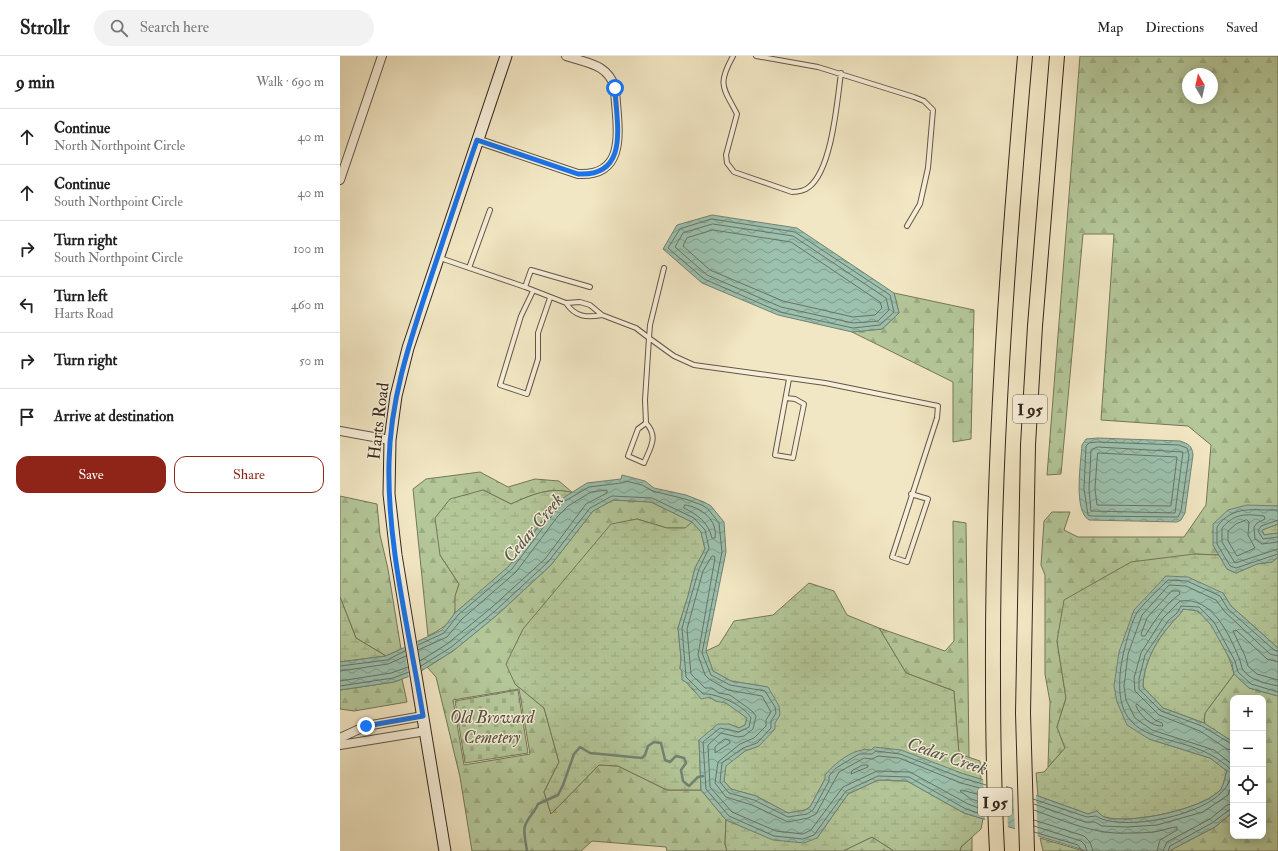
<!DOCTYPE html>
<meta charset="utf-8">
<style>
body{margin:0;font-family:"IM FELL Double Pica",serif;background:#f2f2f2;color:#222}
.controls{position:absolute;right:12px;bottom:12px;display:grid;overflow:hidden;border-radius:8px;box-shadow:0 2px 10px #0003}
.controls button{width:36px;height:36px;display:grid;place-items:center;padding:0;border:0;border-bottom:1px solid #e0e0e0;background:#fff;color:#222;font:20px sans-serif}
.compass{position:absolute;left:842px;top:12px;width:36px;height:36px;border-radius:50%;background:#fff;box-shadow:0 2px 10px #0003;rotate:351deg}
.stop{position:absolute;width:12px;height:12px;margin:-9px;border:3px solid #1a73e8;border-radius:50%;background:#fff}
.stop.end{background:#1a73e8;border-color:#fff;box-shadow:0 1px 4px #0008}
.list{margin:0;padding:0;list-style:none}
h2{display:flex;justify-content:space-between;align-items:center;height:52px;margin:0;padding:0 16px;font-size:17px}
h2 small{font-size:13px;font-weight:400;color:#767676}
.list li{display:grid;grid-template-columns:26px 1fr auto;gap:12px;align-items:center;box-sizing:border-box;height:56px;padding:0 16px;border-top:1px solid #e0e0e0}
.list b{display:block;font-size:15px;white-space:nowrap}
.list p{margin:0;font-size:13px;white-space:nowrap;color:#767676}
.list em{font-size:13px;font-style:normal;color:#767676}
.actions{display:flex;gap:8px;padding:12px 16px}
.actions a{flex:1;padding:9px 0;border:1px solid #8f2418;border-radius:12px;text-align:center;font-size:14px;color:#8f2418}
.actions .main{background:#8f2418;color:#fff}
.icon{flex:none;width:22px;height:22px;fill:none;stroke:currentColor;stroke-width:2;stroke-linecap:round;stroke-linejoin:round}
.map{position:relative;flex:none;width:938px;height:795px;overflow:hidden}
header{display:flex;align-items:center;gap:24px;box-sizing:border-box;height:56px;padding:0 20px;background:#fff;border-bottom:1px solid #e0e0e0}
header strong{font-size:19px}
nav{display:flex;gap:22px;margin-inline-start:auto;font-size:14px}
.search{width:280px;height:36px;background:#f2f2f2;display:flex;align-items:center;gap:10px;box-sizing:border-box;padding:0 14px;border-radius:22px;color:#767676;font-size:15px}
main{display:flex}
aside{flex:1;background:#fff}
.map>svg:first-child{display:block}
</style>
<header>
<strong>Strollr</strong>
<div class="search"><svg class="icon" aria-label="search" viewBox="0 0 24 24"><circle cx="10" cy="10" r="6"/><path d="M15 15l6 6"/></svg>Search here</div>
<nav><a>Map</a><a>Directions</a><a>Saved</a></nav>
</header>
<main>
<aside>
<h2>9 min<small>Walk · 690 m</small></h2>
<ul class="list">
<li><svg class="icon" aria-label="ahead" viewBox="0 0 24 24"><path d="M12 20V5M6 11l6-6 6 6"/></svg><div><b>Continue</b><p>North Northpoint Circle</p></div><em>40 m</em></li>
<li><svg class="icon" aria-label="ahead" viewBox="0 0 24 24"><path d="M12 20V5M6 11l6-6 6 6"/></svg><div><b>Continue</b><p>South Northpoint Circle</p></div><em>40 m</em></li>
<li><svg class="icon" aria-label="right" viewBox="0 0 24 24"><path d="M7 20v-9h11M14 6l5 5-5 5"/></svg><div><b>Turn right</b><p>South Northpoint Circle</p></div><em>100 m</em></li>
<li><svg class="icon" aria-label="left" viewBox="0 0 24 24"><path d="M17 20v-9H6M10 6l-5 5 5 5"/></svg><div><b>Turn left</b><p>Harts Road</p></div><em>460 m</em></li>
<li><svg class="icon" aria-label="right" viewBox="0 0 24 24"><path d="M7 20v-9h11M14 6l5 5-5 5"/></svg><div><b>Turn right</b></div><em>50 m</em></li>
<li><svg class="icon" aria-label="arrive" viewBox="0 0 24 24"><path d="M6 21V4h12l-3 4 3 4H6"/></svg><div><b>Arrive at destination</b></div></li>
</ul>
<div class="actions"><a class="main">Save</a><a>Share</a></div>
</aside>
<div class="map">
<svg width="938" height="795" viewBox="0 0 938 795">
<defs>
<pattern id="forest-firs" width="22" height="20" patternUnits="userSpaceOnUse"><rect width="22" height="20" fill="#b4c799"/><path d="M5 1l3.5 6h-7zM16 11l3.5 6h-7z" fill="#9bab83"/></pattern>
<pattern id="wetland-marsh" width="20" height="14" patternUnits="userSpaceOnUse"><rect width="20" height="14" fill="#b4c799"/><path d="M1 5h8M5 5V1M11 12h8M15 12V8" fill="none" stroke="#9bab83"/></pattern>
<pattern id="cemetery-stones" width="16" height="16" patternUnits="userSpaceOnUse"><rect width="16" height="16" fill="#b4c799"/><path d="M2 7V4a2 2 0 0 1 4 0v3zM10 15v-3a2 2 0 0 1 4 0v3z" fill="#9bab83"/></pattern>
<pattern id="water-waves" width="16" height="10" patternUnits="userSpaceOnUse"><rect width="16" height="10" fill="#9cc1ae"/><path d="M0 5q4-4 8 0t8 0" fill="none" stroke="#809d8d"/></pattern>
</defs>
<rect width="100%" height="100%" fill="#f2e7c4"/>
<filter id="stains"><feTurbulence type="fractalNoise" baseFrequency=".005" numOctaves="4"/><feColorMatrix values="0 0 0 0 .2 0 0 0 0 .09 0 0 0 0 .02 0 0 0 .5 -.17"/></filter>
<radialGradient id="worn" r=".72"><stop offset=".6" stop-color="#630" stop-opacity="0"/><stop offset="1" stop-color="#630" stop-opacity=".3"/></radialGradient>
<path fill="url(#forest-firs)" stroke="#74765b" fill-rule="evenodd" d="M740 0H938V450L923 451 873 489 879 499 854 498 717 585 726 642 717 671 725 692 708 711 710 646 705 618V519L701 509 704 465 712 456H730L724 474 738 481H844L866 449 871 389 848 370 761 364 774 178H743L721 418 707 419ZM848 18H872V42H848Z
M554 237 634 254 631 383 613 386V326L512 276 542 273 559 257Z
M140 416 168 431 195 423 219 425 233 437C211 430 191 439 171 448L143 434 100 499 119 528C116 538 117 546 115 555 113 567 98 575 88 580L73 433 86 423Z
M0 440 37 448 40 479 48 513 61 593 46 600 16 582 0 541Z
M273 444 311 446 352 466 346 472H327L297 463 175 628 204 652 219 706 204 736 211 758 259 709 278 710 327 734H361L386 764 385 788 387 795H327L326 791 252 785 241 795H132L120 721 96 621 87 611 113 595 157 559 211 509 253 455ZM179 633 190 698 124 709 113 644Z
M613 465 626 467 629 702 619 699 614 635 566 617 539 572 605 595 614 585Z
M894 618 909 632 938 640V795H829L875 771 893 756V780H923V642H893V686L864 667 865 657Z
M62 623 67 646 14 655 0 653V634L54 626Z
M532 781 554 795H503Z
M632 781V795H620L621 791Z
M700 782 740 794 747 795H703Z"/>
<path fill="url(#wetland-marsh)" stroke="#74765b" d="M143 434 171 448C191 439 211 430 233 437 203 451 191 487 169 510 153 527 133 541 115 557V540L119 528 100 499 95 462 110 443Z
M297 463 327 472H345L352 466 361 476 365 493 355 512 348 540 338 572 341 602 340 613 342 615V620C346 625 349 631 354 635 361 642 378 643 386 647 394 651 401 658 407 662L405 669 399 672 389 668 359 684 361 734H327L278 710 259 709 211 758 204 736 219 706 204 652 175 628 166 608 183 573 271 468Z
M938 468V477L924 479 922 474Z
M854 498 879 499 887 513 896 517 917 508 932 506 938 501V592L891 550 883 537 794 554 809 683 870 702 887 715C885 720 884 728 881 733 865 753 789 769 764 761 762 760 759 757 757 755L748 758 698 740 696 717 704 716 725 692 717 671 726 642 717 585 724 544 791 506Z
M469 527 494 535 507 559 539 572 566 617 614 635 619 698 640 705 641 723 524 693 485 723 470 751 465 754 448 757 416 740 391 733 384 725 385 710 405 695 419 690 427 631 391 625 373 615 366 595 379 589 394 565 433 559Z
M0 541 16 582 46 600 0 606Z
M843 553C847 554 855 553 858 556 874 565 890 601 894 618L865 657 864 667 823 652 803 631C803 609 816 584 831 568 835 562 840 560 843 553Z
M538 724 567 725 624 757 643 763 641 773 621 791 620 795H554L532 781 503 795H387L385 788 386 764 433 783 477 782 508 738Z"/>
<path fill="url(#cemetery-stones)" stroke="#74765b" d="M178 634 188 697 125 707 115 645Z"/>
<path fill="url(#water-waves)" stroke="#728374" d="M372 159 457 172 554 237 559 257 542 273 512 276 438 259 362 227 323 193 337 169Z
M758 382 840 385C848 388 852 389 853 399L845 457 841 464 837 466 749 464C733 455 741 406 742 389L746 383Z
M282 419 305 425 314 432 346 439 364 446 371 450 384 466 386 496 366 595 373 615 391 625 428 631 439 650 440 659 435 667V673L419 690 405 695 386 710 384 725 391 733 416 740 448 757 465 754 470 751 485 723V719C495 707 514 691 531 694L534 691 561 694 624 718 698 740 748 758 757 755C759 757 762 760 764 761 789 769 866 753 881 733 884 728 885 720 887 715L870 702 809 683 787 669 777 646 774 630 779 596 794 554 826 520 848 521 883 537 891 550 938 592V640L909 632 894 618 892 607 871 569 858 555 843 553C840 560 835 562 831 568 816 584 803 609 803 631L823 652 864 667 893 686V756L875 771 829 795H747L624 757 567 725 538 724 508 738 477 782 464 787 433 784 386 764 361 734 359 684 378 668H389L399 672 405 669 407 662 386 647 375 645 370 641 361 643 349 628 342 624V615L340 613 341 602 338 572 348 540 355 512 365 493 361 476 352 466 311 446 273 444 253 455 211 509 157 559 113 595 78 617 54 626 0 634V606L46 600 102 574 115 557 169 510 211 454 223 442 247 427 281 423Z
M907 449 938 450V468L922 474 924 479 938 477V501L932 506 917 508 896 517 887 513 873 489V468L888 454Z"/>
<path fill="#f2e7c4" d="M77 583 82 617 69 622 64 589Z
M643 722 666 729 668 773 645 765Z
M673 731 696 737 698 783 675 775Z"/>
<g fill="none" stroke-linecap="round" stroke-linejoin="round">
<path stroke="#687466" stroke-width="1" d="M372 163 455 176 550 239 554 256 540 269 513 272 440 256 364 223 328 192 340 173Z
M373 168 453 180 546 242 549 254 538 265 513 267 441 251 367 219 335 191 343 177Z
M373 174 451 186 540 246 542 252 535 259 513 261 443 245 370 214 343 190 347 182Z
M758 386 839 389 847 392 849 399 841 455 838 461 751 460 748 459 744 433 746 390 749 387Z
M758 391 843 396 835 457 751 455 749 433 751 394Z
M758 397 837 401 831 450 757 449 755 433Z
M345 449C361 451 378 464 375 482H372C368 466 358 459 344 452Z
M938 454C914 455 893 448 877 471V488L890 510 896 512 938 498
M907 464 909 466 908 479 915 492 897 500 888 485V475L896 468Z
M938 464 921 470 918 475 923 483 938 481
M938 486 922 488 915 483 914 471 917 467 925 463 924 460C905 458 895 457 882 472V486L895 507 938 493
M832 535H839L840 538C825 548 815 564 805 580H802L801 578 807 562Z
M78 589 104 577 118 559 172 513 214 457 225 445 249 431 281 427 286 425 302 429 313 435 345 443 362 449 368 453 379 467 382 496 362 597 371 619 390 629 425 635 435 651 436 657 431 665V672L417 687 403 692 382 707 380 726 389 737 414 744 448 761 467 758 473 754 489 725V720L496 712 519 698H532L536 695 560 698 622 722 646 729
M78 594 107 581 122 563 176 516 218 460 228 450 251 436 267 434V437L246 448 205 503 151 552 107 588 80 605
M938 606 927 603 896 574 893 575 905 600 908 610 917 618 938 624
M0 610 47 604 65 595
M81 610 110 592 154 556 208 506 250 452 272 440 312 442 354 462 365 474 369 492 359 513 342 572 346 621 363 638C376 637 404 649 411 662L409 671 399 676 380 672 363 686 366 733 389 760 434 780 463 783 474 779 506 735 538 720 569 721 626 753 647 760
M0 615 48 608 66 600
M0 625 51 617 68 611
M0 630 53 622 69 616
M797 648 815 664 822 667 823 670C812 671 800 660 796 650Z
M386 683 390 685V687L375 697V691L383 684Z
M893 689 862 670 821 655 799 633V623L805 599 828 565 837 557 841 550 859 551 874 566 895 605 898 616 911 628 938 636
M893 694 887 693 860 675 819 659 795 635 794 622 801 597 823 562 840 545C872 540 889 578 899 602 901 606 901 611 903 614 911 625 925 627 938 630
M523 709H528V711L511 718 512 715Z
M893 709 874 694 812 674 795 662 786 644 784 630 788 598 802 559 829 529 846 530 876 544 885 556 930 598 938 600
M647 734 621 727 559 702 538 700 532 703 524 702 499 716 476 758 468 762 448 766 412 749 386 741 375 727 378 706 400 688 414 682 426 670V664L431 656 422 640 388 634 369 623 365 619 358 599 375 502 374 500H372L363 515 347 573 351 618 365 632H372L379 637 390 639 412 655 416 660 413 673 404 680 398 681 381 677 368 689 370 731 392 756 436 775 463 778 471 774 503 731 537 715 570 716 628 748 647 755
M647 741 622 734 620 735 631 743 647 748
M693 743 747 761 756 760C782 778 892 757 891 716 891 712 886 709 883 707 838 671 769 698 781 610 783 597 791 565 798 555 807 544 818 534 828 524L847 525 880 540 888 553 934 594 938 595
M694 748 745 766H755L762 770 787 771 817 769 863 756 888 739 893 726
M694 754C724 765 756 779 788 777 798 777 809 777 819 775 825 774 831 771 837 771V774L820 784 817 795
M694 764 744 780 750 786 753 795
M694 770 741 785 745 789 747 795
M694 776 738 789 742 795
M823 795 827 786 870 763 887 749 893 748
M828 795 830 790 872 767 889 754 893 753"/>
<path stroke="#728374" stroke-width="2.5" d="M187 795C186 788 183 776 185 770 188 761 195 756 198 748L218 739 223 729 234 698 240 691 250 697 302 702 305 699 308 690 314 686 321 687 325 704 330 706 336 700 344 702 346 707 341 714 343 725 349 730 358 721 363 720"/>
<defs>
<path id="lane" d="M393 0C377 29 383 31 397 58L386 99 387 107 394 116 452 136C458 136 464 135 469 131 492 113 497 46 501 17
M416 0 478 11 574 41 584 45 593 54 588 112 580 148 567 170
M100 202 185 231 226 247 240 246 250 249 262 259 296 272 309 282 305 344 306 367 298 373 288 400 304 407C310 392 319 381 306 367
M129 212 150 154
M324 212 310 269 309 282 334 300 354 309 485 327 598 350 597 362 552 501 567 506 588 443 571 438
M185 231 191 214 250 231
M193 235 181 260 160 329 187 338 198 303V277L210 242
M226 247C235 261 247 262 262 259
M446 342 455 343 464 348 453 402 435 399 449 323"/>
<path id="street" d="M137 84 238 118C291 121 276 66 275 32 268 8 247 7 226 0
M0 124 42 0
M0 375 50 384
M0 682 26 670 83 660
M0 689 86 675"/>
<path id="secondary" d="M105 795 56 499 49 438 50 384 56 340 68 292 166 0"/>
<path id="highway" d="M657 795C654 736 653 678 653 619 652 412 667 206 685 0
M687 795 683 657 688 389 695 270 717 0"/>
</defs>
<use href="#lane" stroke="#635647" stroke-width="6"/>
<use href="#street" stroke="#635647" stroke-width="10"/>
<use href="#secondary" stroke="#33261d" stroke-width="13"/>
<use href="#highway" stroke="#33261d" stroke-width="16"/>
<use href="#lane" stroke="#f7efd9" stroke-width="4"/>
<use href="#street" stroke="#f7efd9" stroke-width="8"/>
<use href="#secondary" stroke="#f7efd9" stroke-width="11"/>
<use href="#highway" stroke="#f2e7c4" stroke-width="14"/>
</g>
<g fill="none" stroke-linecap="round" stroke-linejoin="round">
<path stroke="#1a73e8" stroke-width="5" d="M26 670 83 660C70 578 47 491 49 407 50 345 69 288 88 230 104 182 120 133 137 84L238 118C291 121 276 66 275 32"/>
</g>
<g text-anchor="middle" stroke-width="3" stroke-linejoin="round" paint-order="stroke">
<g fill="#f7efd9" stroke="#6e6255" stroke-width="1">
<rect x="673" y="339" width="34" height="28" rx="3"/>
<rect x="638" y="732" width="34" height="28" rx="3"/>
</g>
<g font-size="16" font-weight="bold" fill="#33261d">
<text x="690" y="359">I 95</text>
<text x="655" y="752">I 95</text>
</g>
<g font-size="17" fill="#33261d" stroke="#f7efd9">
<text transform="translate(38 365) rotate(-83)" y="6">Harts Road</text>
</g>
<g font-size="17" font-style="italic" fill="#534e3c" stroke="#f7efd9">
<text x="152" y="667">Old Broward<tspan x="152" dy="20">Cemetery</tspan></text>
</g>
<g font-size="18" font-style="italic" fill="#525448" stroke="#f7efd9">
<text transform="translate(193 472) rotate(-50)" y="6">Cedar Creek</text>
<text transform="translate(607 700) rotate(19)" y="6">Cedar Creek</text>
</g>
</g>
<rect width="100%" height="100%" filter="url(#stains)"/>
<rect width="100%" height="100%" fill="url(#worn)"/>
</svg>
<div class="controls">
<button>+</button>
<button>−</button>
<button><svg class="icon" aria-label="locate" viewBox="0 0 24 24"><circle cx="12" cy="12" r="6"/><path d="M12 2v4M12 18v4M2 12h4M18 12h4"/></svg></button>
<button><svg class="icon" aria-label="layers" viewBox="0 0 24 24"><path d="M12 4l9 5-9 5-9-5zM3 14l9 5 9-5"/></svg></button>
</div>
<svg class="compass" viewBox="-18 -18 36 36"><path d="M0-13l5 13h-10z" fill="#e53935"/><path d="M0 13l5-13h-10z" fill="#767676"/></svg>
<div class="stop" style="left:275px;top:32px"></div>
<div class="stop end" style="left:26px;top:670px"></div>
</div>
</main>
